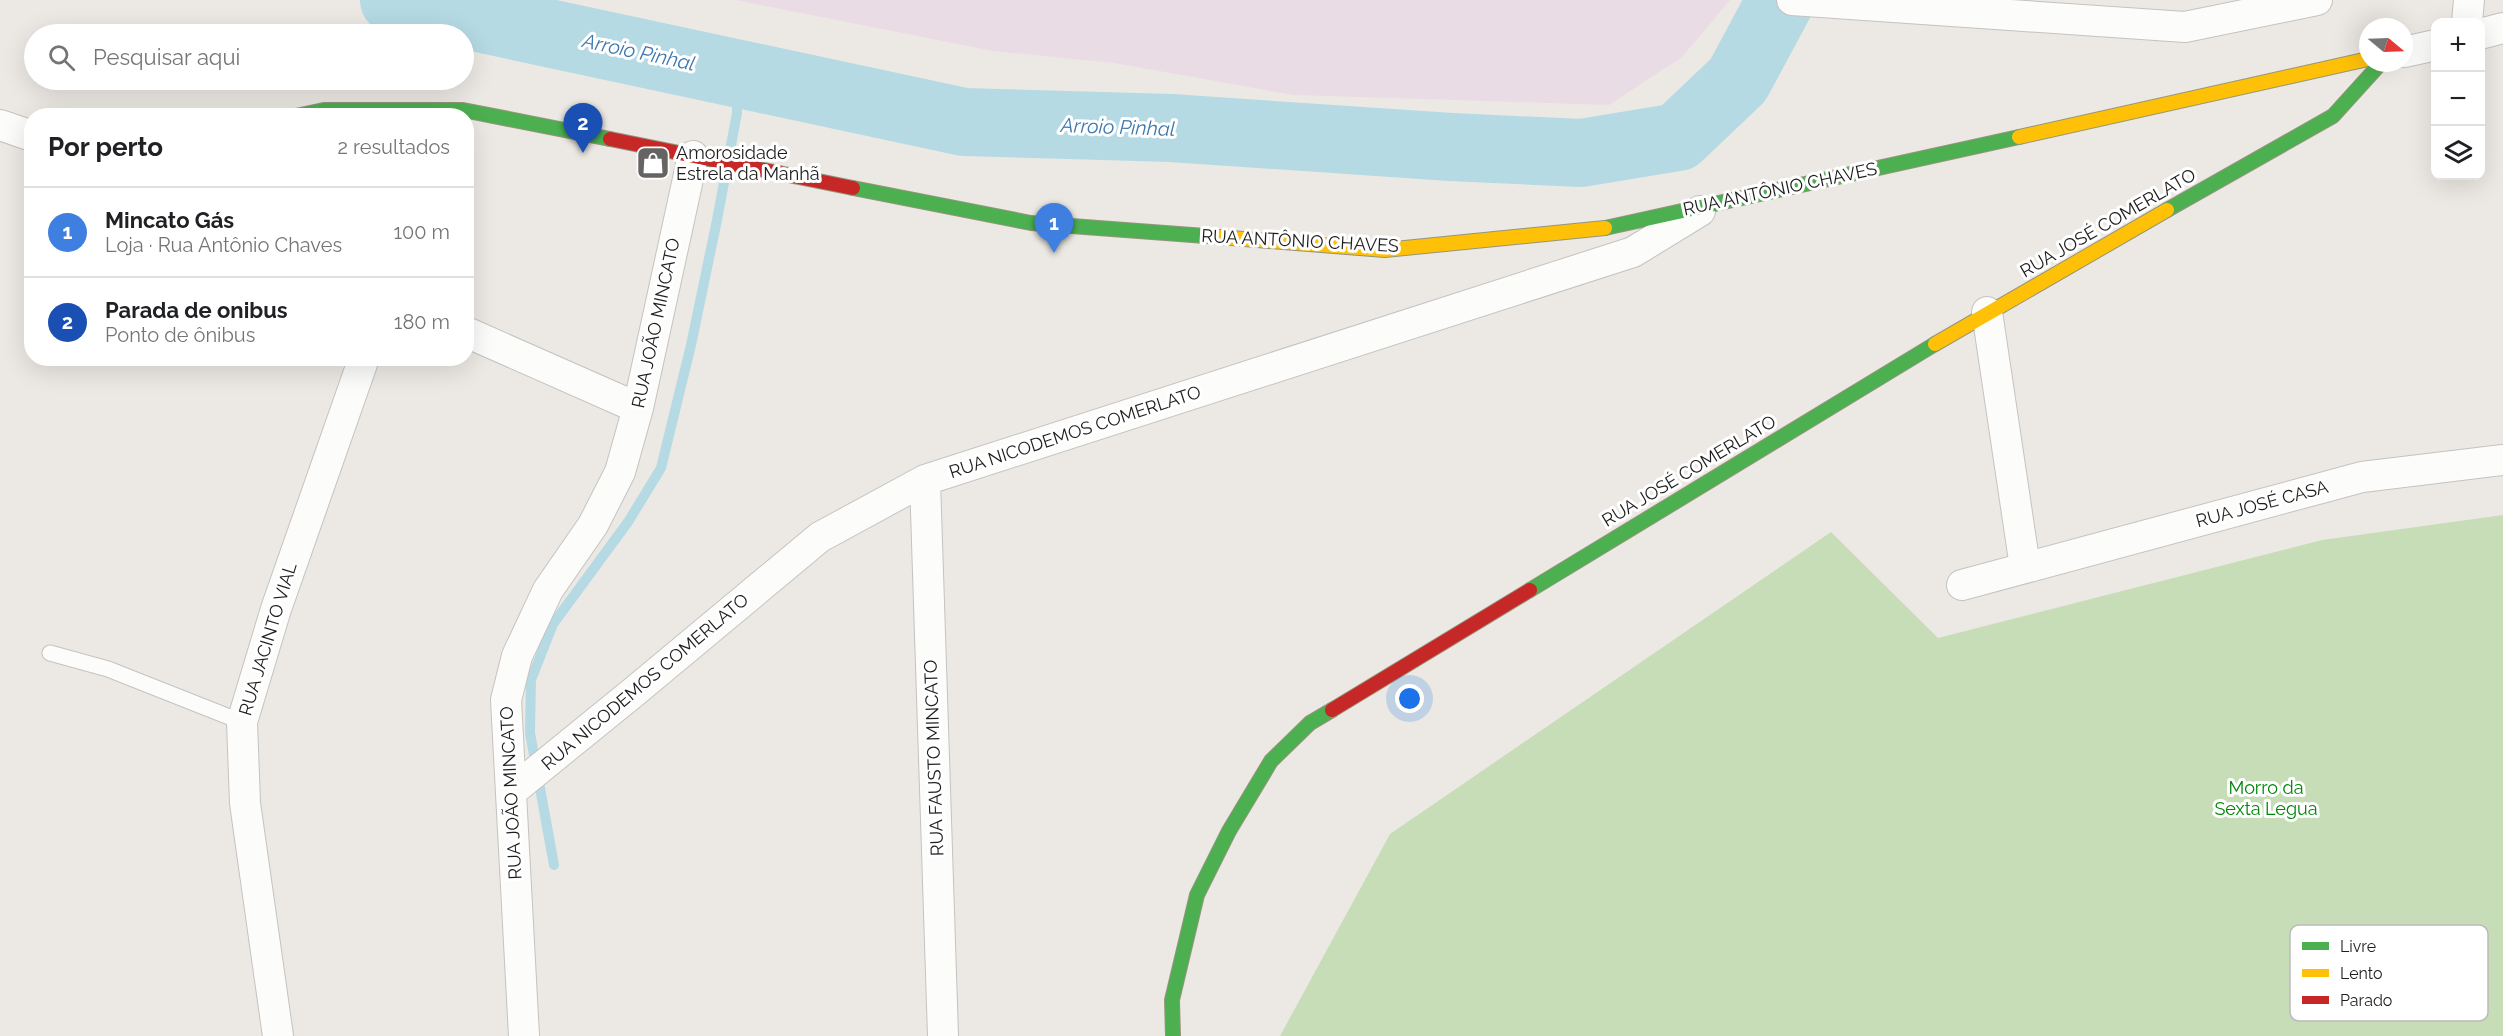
<!DOCTYPE html>
<html lang="pt">
<meta charset="utf-8">
<style>
body{margin:0;font-family:Raleway,sans-serif;background:#f2f2f2;color:#202124}
.controls{position:absolute;right:18px;top:18px;display:grid;overflow:hidden;border-radius:12px;box-shadow:0 6px 24px #0002}
.controls button{width:54px;height:54px;display:grid;place-items:center;padding:0;border:0;border-bottom:2px solid #e0e0e0;background:#fff;color:#202124;font:30px sans-serif}
.compass{position:absolute;left:2359px;top:18px;width:54px;height:54px;border-radius:50%;background:#fff;box-shadow:0 6px 24px #0002;rotate:109deg}
.you{position:absolute;left:1410px;top:699px;width:21px;height:21px;margin:-15px;border:4px solid #fff;border-radius:50%;background:#1a73e8;box-shadow:0 0 0 9px #1a73e833}
.badge{display:grid;place-items:center;width:39px;height:39px;border-radius:50%;background:#111827;color:#fff;font-size:20px;font-weight:700}
.pin{position:absolute;translate:-50% -50px;filter:drop-shadow(0 2px 3px #0008)}
.pin::after{content:'';position:absolute;top:32px;width:21px;height:18px;background:inherit;clip-path:polygon(0 0,100% 0,50% 100%)}
.list{margin:0;padding:0;list-style:none}
h2{display:flex;justify-content:space-between;align-items:center;height:78px;margin:0;padding:0 24px;font-size:26px}
h2 small{font-size:20px;font-weight:400;color:#757577}
.list li{display:grid;grid-template-columns:39px 1fr auto;gap:18px;align-items:center;box-sizing:border-box;height:90px;padding:0 24px;border-top:2px solid #e0e0e0}
.list b{display:block;font-size:22px;white-space:nowrap}
.list p{margin:0;font-size:20px;white-space:nowrap;color:#757577}
.list em{font-size:20px;font-style:normal;color:#757577}
.icon{flex:none;width:33px;height:33px;fill:none;stroke:currentColor;stroke-width:2;stroke-linecap:round;stroke-linejoin:round}
.map{position:relative;flex:none;width:2503px;height:1036px;overflow:hidden}
.search{position:absolute;background:#fff;box-shadow:0 6px 24px #0002;left:24px;top:24px;width:450px;height:66px;display:flex;align-items:center;gap:15px;box-sizing:border-box;padding:0 21px;border-radius:33px;color:#757577;font-size:22px}
.panel{position:absolute;background:#fff;box-shadow:0 6px 24px #0002;left:24px;top:108px;width:450px;height:258px;border-radius:24px}
.map>svg:first-child{display:block}
</style>
<div class="map">
<svg width="2503" height="1036" viewBox="0 0 2503 1036">
<rect width="100%" height="100%" fill="#ece9e4"/>
<path fill="#eadce5" d="M735 0H1730L1682 57 1609 105 1293 95 1114 63 993 51Z"/>
<path fill="#c6ddb7" d="M2503 515V1036H1280L1390 834 1831 532 1938 638 2322 540Z"/>
<g fill="none" stroke-linecap="round" stroke-linejoin="round">
<path stroke="#b5dae3" stroke-width="10" d="M554 865 530 733 531 680 553 624 628 522 661 468 691 345 717 220 737 113 736 72"/>
<path stroke="#b5dae3" stroke-width="68" d="M394 0 964 122 1171 128 1451 147 1581 153 1678 137 1738 80 1781 0"/>
<defs>
<path id="lane" d="M50 653 108 669 242 722"/>
<path id="street" d="M1792 0 2185 27 2317 0
M2467 22 2469 0
M2480 34 2503 28
M2404 52 2436 45
M0 125 32 136
M1987 312 2025 567
M466 332 638 408
M925 480 943 1036
M1962 585 2362 477 2503 460
M512 791 635 691 820 537 925 480 1633 252 1700 211
M278 1036 245 803 242 722 276 609 364 358
M524 1036 506 700 517 656 548 590 593 525 620 472 638 408 693 156"/>
<path id="fast" d="M296 116 324 110H463L610 139
M853 188 1031 223 1219 237
M2167 210 2333 116 2381 63
M1605 228 2019 137
M1530 590 1935 344
M1173 1036 1172 1000 1197 895 1229 831 1271 761 1310 723 1332 710"/>
<path id="slow" d="M2019 137 2368 59
M1219 237 1385 250 1605 228
M1935 344 2167 210"/>
<path id="jam" d="M610 139 853 188
M1332 710 1530 590"/>
</defs>
<use href="#lane" stroke="#c4c3c1" stroke-width="17"/>
<use href="#street" stroke="#c4c3c1" stroke-width="32"/>
<use href="#fast" stroke="#95957c" stroke-width="16"/>
<use href="#slow" stroke="#95957c" stroke-width="16"/>
<use href="#jam" stroke="#95957c" stroke-width="16"/>
<use href="#lane" stroke="#fcfcfb" stroke-width="15"/>
<use href="#street" stroke="#fcfcfb" stroke-width="30"/>
<use href="#fast" stroke="#4caf50" stroke-width="14"/>
<use href="#slow" stroke="#ffc107" stroke-width="14"/>
<use href="#jam" stroke="#c62828" stroke-width="14"/>
</g>
<defs>
<symbol id="shop-square" viewBox="-11 -11 22 22"><rect x="-9" y="-9" width="18" height="18" rx="4" fill="#656463" stroke="#fff"/><path d="M-5-2.5h2.3a2.7 3.5 0 0 1 5.4 0H5L5.5 6h-11ZM-1.5-2.5h3a1.5 2.3 0 0 0-3 0Z" fill="#fff"/></symbol>
</defs>
<g fill-rule="evenodd">
<use href="#shop-square" x="634" y="144" width="38" height="38"/>
</g>
<g text-anchor="middle" stroke-width="6" stroke-linejoin="round" paint-order="stroke">
<g font-size="18" fill="#1d1d1d" stroke="#fff" text-anchor="start">
<text x="676" y="159">Amorosidade<tspan x="676" dy="21">Estrela da Manhã</tspan></text>
</g>
<g font-size="18" fill="#1d1d1d" stroke="#fff">
<text transform="translate(1780 189) rotate(-12)" y="6">RUA ANTÔNIO CHAVES</text>
<text transform="translate(2108 223) rotate(-30)" y="6">RUA JOSÉ COMERLATO</text>
<text transform="translate(1300 241) rotate(3)" y="6">RUA ANTÔNIO CHAVES</text>
<text transform="translate(656 323) rotate(-78)" y="6">RUA JOÃO MINCATO</text>
<text transform="translate(1075 432) rotate(-18)" y="6">RUA NICODEMOS COMERLATO</text>
<text transform="translate(1689 471) rotate(-31)" y="6">RUA JOSÉ COMERLATO</text>
<text transform="translate(2262 504) rotate(-15)" y="6">RUA JOSÉ CASA</text>
<text transform="translate(268 639) rotate(-73)" y="6">RUA JACINTO VIAL</text>
<text transform="translate(645 682) rotate(-40)" y="6">RUA NICODEMOS COMERLATO</text>
<text transform="translate(934 758) rotate(-92)" y="6">RUA FAUSTO MINCATO</text>
<text transform="translate(511 793) rotate(-93)" y="6">RUA JOÃO MINCATO</text>
</g>
<g font-size="18" fill="#008509" stroke="#fff">
<text x="2266" y="794">Morro da<tspan x="2266" dy="21">Sexta Legua</tspan></text>
</g>
<g font-size="20" font-style="italic" fill="#3e78ae" stroke="#fff">
<text transform="translate(639 52) rotate(12)" y="7">Arroio Pinhal</text>
<text transform="translate(1118 127) rotate(2)" y="7">Arroio Pinhal</text>
</g>
</g>
<rect x="2290" y="925" width="198" height="96" rx="9" fill="#fff" stroke="#bbb" stroke-width="1.5"/>
<rect x="2302" y="942" width="27" height="8" fill="#4caf50"/>
<rect x="2302" y="969" width="27" height="8" fill="#ffc107"/>
<rect x="2302" y="996" width="27" height="8" fill="#c62828"/>
<g font-size="16" fill="#1d1d1d">
<text x="2340" y="952">Livre</text>
<text x="2340" y="979">Lento</text>
<text x="2340" y="1006">Parado</text>
</g>
</svg>
<div class="controls">
<button>+</button>
<button>−</button>
<button><svg class="icon" aria-label="layers" viewBox="0 0 24 24"><path d="M12 4l9 5-9 5-9-5zM3 14l9 5 9-5"/></svg></button>
</div>
<svg class="compass" viewBox="-18 -18 36 36"><path d="M0-13l5 13h-10z" fill="#e53935"/><path d="M0 13l5-13h-10z" fill="#757577"/></svg>
<div class="you"></div>
<div class="pin badge" style="left:1054px;top:253px;background:#3f7fe0">1</div>
<div class="pin badge" style="left:583px;top:153px;background:#1a4fb4">2</div>
<div class="search"><svg class="icon" aria-label="search" viewBox="0 0 24 24"><circle cx="10" cy="10" r="6"/><path d="M15 15l6 6"/></svg>Pesquisar aqui</div>
<section class="panel">
<h2>Por perto<small>2 resultados</small></h2>
<ul class="list">
<li><span class="badge" style="background:#3f7fe0">1</span><div><b>Mincato Gás</b><p>Loja · Rua Antônio Chaves</p></div><em>100 m</em></li>
<li><span class="badge" style="background:#1a4fb4">2</span><div><b>Parada de onibus</b><p>Ponto de ônibus</p></div><em>180 m</em></li>
</ul>
</section>
</div>
